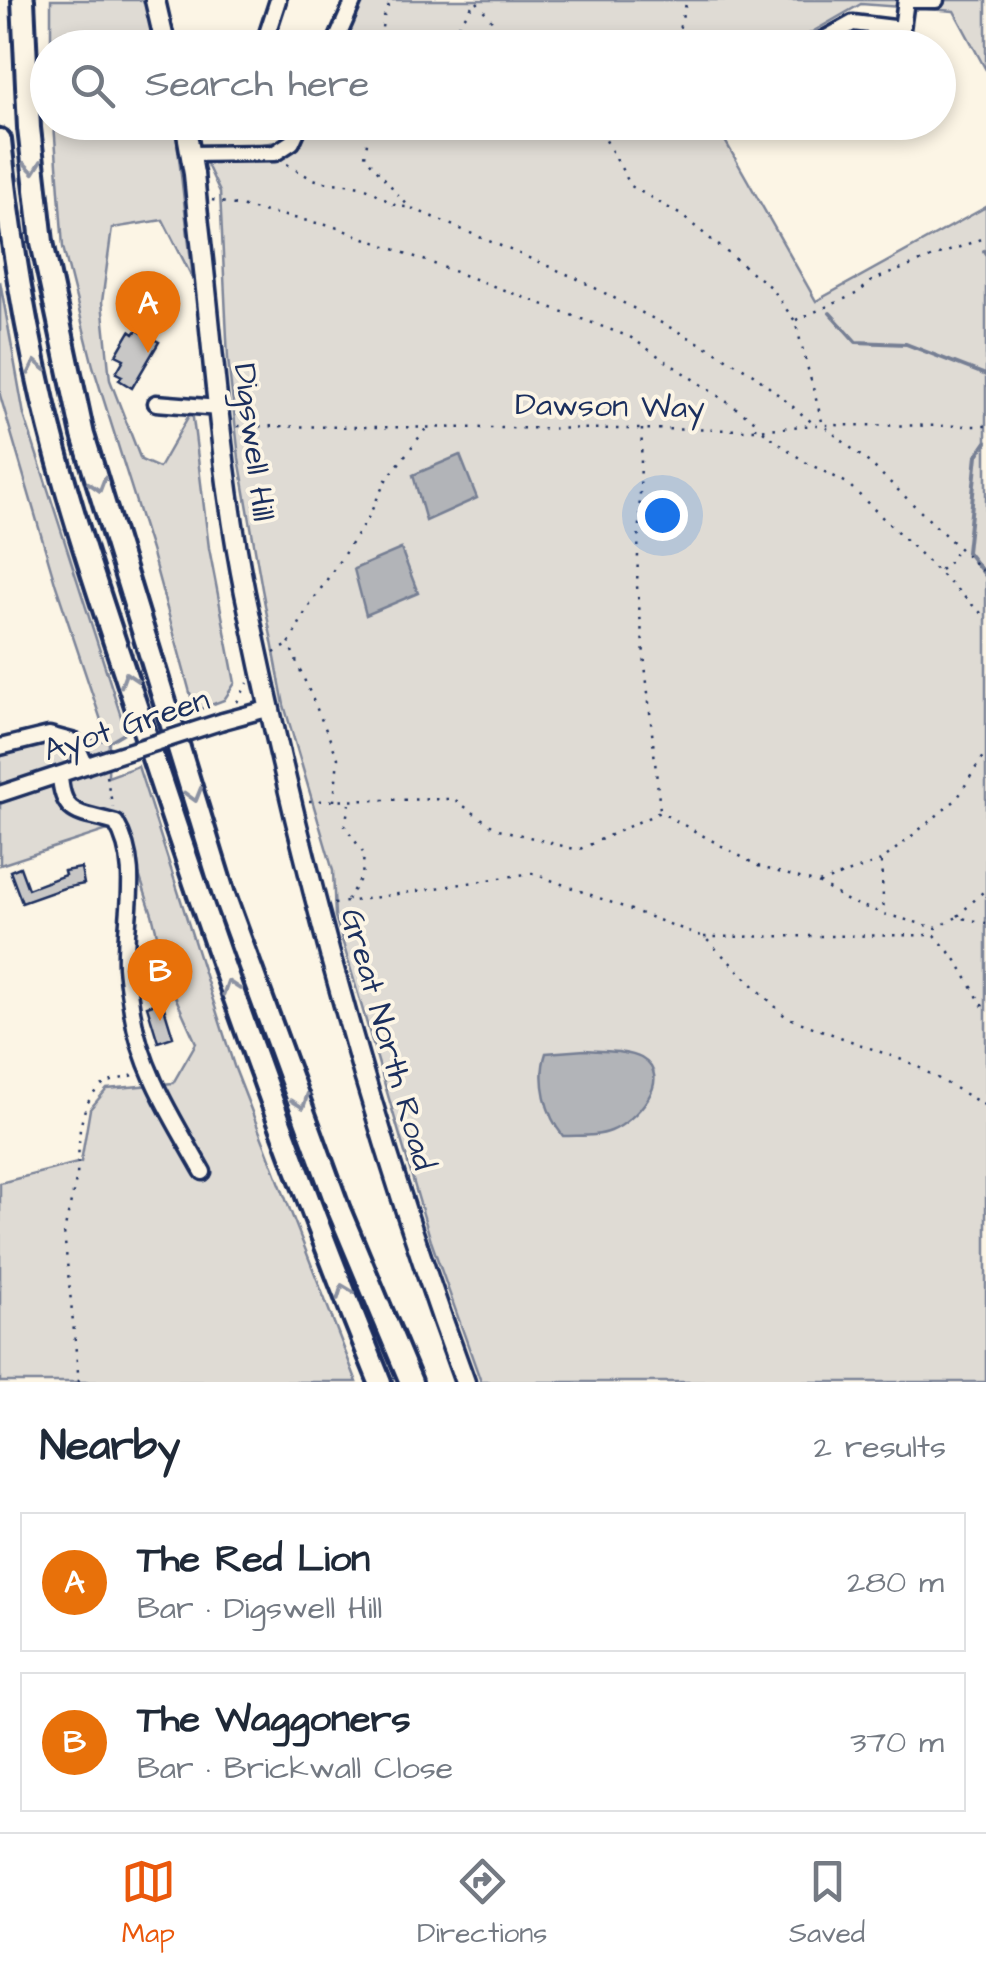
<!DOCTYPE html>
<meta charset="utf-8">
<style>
body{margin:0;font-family:"Architects Daughter",sans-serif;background:#f2f2f3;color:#1f2937}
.you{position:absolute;left:662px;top:515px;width:35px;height:35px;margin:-25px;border:8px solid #fff;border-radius:50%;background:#1a73e8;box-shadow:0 0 0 15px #1a73e833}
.badge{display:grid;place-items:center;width:65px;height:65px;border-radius:50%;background:#ea580c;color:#fff;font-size:32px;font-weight:700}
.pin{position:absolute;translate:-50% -82px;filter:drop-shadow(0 2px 5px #0008)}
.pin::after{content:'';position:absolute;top:52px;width:35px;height:30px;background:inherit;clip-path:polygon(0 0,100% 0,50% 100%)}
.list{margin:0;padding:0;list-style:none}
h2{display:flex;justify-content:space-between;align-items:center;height:130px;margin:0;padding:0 40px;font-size:42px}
h2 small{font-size:32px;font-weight:400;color:#747a83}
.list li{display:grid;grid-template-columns:65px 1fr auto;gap:30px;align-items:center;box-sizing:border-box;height:140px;margin:0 20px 20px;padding:0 20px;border:2px solid #e0e1e3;border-radius:0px}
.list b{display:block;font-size:38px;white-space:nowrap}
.list p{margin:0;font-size:32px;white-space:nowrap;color:#747a83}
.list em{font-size:32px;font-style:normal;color:#747a83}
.icon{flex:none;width:55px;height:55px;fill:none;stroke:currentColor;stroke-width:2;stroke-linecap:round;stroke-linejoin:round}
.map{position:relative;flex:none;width:986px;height:1382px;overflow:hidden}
.search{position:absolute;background:#fff;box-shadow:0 5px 15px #0003;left:30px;right:30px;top:30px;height:110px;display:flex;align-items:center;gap:25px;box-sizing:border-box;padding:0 35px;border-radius:55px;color:#747a83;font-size:38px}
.sheet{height:450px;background:#fff}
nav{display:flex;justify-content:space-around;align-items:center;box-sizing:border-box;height:140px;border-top:2px solid #e0e1e3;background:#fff;font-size:28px;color:#747a83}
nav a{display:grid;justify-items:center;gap:5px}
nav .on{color:#ea580c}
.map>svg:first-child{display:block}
</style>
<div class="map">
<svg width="986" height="1382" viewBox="0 0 986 1382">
<rect width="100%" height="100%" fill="#fcf5e5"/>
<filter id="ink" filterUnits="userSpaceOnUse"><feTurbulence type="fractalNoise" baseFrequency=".01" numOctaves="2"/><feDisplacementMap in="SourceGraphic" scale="20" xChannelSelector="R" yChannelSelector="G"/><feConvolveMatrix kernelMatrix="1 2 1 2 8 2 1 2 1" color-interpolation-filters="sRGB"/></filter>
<g filter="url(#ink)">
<path fill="#dfdbd4" stroke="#7d8599" stroke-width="2.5" d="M51 0H148L158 47 51 48Z
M351 0H986V70L954 11 861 4 786 47 328 48Z
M54 123H175L193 279 163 220 112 228 102 302 110 380 141 460 159 468 192 410 209 548 235 683 224 700 195 711 151 550 93 366 63 247Z
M293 123H715L816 301 986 207V1382H481L431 1241 335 916 333 871 284 705 262 589 239 458 228 359 220 192 201 152 284 141Z
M0 281 24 415 126 732 109 742 108 777 138 766 234 1066 357 1382H0V1183L81 1162 90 1109 107 1089 173 1083 196 1043 169 983 152 914 123 825 0 865V740L77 738 108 741 56 586 0 395Z"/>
<path fill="#b2b4b8" stroke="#767f94" stroke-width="2.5" d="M460 455 477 498 426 521 413 475Z
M401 549 418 593 366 615 354 569Z
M585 1050C602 1052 626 1050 641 1058 676 1078 634 1122 611 1131 597 1137 579 1135 563 1136 546 1115 537 1080 546 1053Z"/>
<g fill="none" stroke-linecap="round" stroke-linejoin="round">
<path stroke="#767f94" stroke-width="4" d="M984 251 986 254
M830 313 856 342 906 344 986 375
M986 442 977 455 967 552 986 576"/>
</g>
<path fill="#c8c7c6" stroke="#1b2f5e" stroke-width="2.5" d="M137 330 159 342 132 388 119 380 122 376 116 373 124 359 116 355 130 331 134 334Z
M20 867 28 889 65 875 64 871 81 868 84 884 64 888 22 903 10 871Z
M162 1001 173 1037 158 1042 147 1006Z"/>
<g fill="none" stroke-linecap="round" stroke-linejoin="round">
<defs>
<path id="minor" d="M912 0H936
M265 40 278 0
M333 48 354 0
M808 48 853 23 902 29 906 0
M191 154 275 153 292 142 301 122
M156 403 219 408
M223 721 271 708
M0 747 49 735 75 742 86 766
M60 775C62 819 83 812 116 823 142 867 124 918 126 966 127 981 130 997 132 1011 141 1071 174 1120 203 1172
M0 794 112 757"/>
<path id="major" d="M155 0 166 48
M185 122 194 174
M198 216C213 341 220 469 245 593 299 858 372 1129 465 1382"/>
<path id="highway" d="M23 0 29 128 42 242 83 435 224 895 339 1210 411 1382
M0 140C9 228 23 315 43 401 71 519 113 634 150 749 220 962 295 1174 380 1382"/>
</defs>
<use href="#minor" stroke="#1b2f5e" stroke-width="21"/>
<use href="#major" stroke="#1b2f5e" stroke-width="25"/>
<use href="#highway" stroke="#1b2f5e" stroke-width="28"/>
<path stroke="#1b2f5e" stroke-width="2.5" stroke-dasharray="2.5 8" stroke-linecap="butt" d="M477 2 514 48
M378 48 385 12 392 0
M437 48 452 36 476 0
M674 48 687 0
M370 122 365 156 409 207 576 278 711 349 753 374 814 424
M596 122 631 186 681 215 770 287 795 321 823 425 873 466 986 574
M287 164C299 172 310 179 324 182 341 185 356 182 372 191 387 199 390 207 408 207
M212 200 335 227 630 337 757 422 756 429
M796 320 858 293 873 280 986 237
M238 426 756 430 815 425 986 426
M642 429 637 586 660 810
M763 431 805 462 847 483 986 618
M940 570 953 559 955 550
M274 653 288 645
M237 702 248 683
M106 776 113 807
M309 801 454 799 495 828 578 850 660 812 760 867 818 883 848 901 884 914 937 928 957 917 986 923
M334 801 338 758 289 644 306 611 368 518 386 480 428 426
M881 862 884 914
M819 883 881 861 957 799 986 751
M347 900 362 876 364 854 345 826 349 804
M334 904 532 873 704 937 786 1017 913 1064 986 1106
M958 916 986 889
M704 937 935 935 959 964 986 1012
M79 1382 64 1232 77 1176 80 1128 86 1105 95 1092 105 1083 138 1074"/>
<use href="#minor" stroke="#fcf5e5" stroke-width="14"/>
<use href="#major" stroke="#fcf5e5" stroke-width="18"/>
<use href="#highway" stroke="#fcf5e5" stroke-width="20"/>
<defs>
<path id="minor-bridge" d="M112 757 223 721"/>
<path id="major-bridge" d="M194 174 198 216"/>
</defs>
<use href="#minor-bridge" stroke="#1b2f5e" stroke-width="21" stroke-linecap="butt"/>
<use href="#major-bridge" stroke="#1b2f5e" stroke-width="25" stroke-linecap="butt"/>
<use href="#minor-bridge" stroke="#fcf5e5" stroke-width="14"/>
<use href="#major-bridge" stroke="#fcf5e5" stroke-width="18"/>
</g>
<defs><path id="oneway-chevron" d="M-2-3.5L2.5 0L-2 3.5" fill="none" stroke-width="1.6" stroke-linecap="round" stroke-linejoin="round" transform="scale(2.5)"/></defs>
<g stroke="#8c92a2">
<use href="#oneway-chevron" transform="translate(33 167) rotate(84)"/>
<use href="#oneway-chevron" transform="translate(36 367) rotate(-102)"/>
<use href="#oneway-chevron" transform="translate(98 485) rotate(73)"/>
<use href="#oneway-chevron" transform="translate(128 679) rotate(-108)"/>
<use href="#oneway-chevron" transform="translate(194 795) rotate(74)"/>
<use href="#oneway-chevron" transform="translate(230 987) rotate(-109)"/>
<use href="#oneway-chevron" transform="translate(301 1102) rotate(70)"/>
<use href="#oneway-chevron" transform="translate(344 1291) rotate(-111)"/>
</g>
</g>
<g text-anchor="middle" stroke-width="8" stroke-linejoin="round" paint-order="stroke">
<g font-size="32" fill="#1b2f5e" stroke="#fcf5e5">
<text transform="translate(610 405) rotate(1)" y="11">Dawson Way</text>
<text transform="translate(255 442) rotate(83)" y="11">Digswell Hill</text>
<text transform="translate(126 724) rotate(-18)" y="11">Ayot Green</text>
<text transform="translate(389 1039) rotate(74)" y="11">Great North Road</text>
</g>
</g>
</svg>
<div class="you"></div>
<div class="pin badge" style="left:148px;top:353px;background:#e8710a">A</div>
<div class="pin badge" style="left:160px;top:1021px;background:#e8710a">B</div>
<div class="search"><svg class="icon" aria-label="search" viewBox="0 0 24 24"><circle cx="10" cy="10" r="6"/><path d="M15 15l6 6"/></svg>Search here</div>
</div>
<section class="sheet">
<h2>Nearby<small>2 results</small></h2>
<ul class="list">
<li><span class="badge" style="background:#e8710a">A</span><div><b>The Red Lion</b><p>Bar · Digswell Hill</p></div><em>280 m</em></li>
<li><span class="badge" style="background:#e8710a">B</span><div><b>The Waggoners</b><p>Bar · Brickwall Close</p></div><em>370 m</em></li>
</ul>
</section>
<nav>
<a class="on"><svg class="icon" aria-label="map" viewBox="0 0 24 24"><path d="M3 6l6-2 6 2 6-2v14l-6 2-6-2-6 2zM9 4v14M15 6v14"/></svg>Map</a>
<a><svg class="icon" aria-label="directions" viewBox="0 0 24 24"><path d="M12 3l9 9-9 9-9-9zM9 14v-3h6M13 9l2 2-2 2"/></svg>Directions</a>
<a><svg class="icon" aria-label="saved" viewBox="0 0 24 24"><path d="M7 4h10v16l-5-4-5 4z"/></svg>Saved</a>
</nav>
